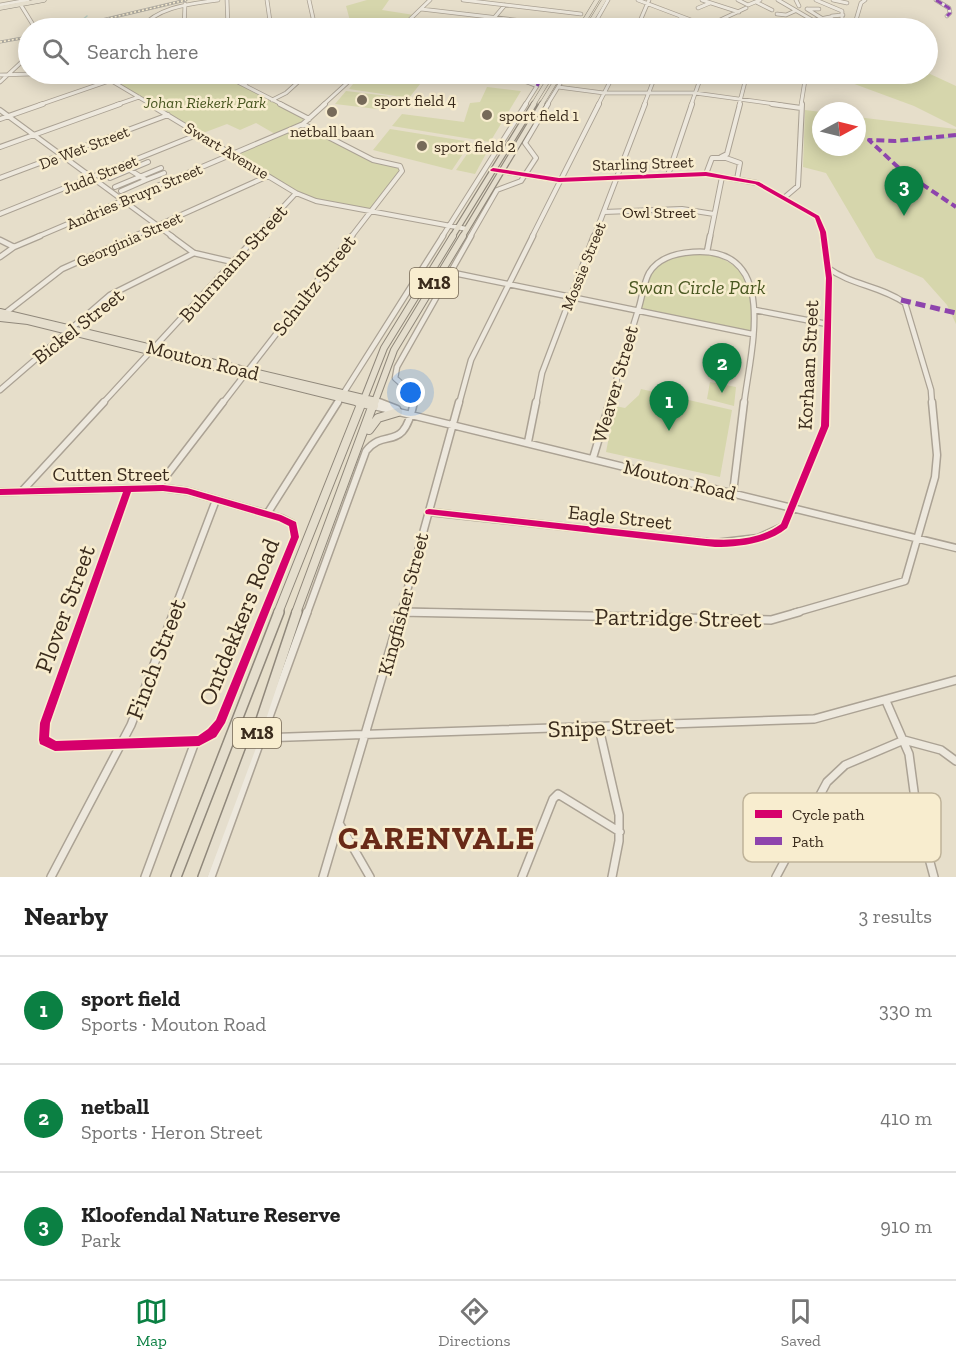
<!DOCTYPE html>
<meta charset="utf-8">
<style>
body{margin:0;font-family:"Zilla Slab",serif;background:#f2f2f2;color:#222}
.compass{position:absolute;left:812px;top:102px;width:54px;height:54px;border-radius:50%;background:#fff;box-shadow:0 3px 15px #0003;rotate:83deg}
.you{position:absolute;left:411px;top:393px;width:21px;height:21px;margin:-15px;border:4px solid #fff;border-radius:50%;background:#1a73e8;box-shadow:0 0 0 9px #1a73e833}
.badge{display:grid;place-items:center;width:39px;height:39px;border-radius:50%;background:#0b8043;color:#fff;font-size:20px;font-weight:700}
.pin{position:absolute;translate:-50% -50px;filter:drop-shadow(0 2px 3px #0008)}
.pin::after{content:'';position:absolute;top:32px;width:21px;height:18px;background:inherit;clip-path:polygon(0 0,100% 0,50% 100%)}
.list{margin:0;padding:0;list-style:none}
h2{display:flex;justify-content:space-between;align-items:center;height:78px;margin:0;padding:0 24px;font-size:26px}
h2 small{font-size:20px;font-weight:400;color:#767676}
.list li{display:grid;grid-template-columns:39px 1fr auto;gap:18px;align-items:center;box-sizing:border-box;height:108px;padding:0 24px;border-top:2px solid #e0e0e0}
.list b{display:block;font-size:22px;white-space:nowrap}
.list p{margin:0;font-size:20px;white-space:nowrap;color:#767676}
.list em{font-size:20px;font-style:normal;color:#767676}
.icon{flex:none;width:33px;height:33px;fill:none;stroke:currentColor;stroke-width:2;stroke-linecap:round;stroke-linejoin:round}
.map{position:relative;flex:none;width:956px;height:877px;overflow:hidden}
.search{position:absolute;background:#fff;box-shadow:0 3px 15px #0003;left:18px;right:18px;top:18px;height:66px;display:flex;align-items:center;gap:15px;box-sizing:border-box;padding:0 21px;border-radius:33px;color:#767676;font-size:22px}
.sheet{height:402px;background:#fff}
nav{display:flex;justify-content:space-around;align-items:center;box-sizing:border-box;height:84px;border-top:2px solid #e0e0e0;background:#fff;font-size:16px;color:#767676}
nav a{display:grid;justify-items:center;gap:3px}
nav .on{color:#0b8043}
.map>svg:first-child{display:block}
</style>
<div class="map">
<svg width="956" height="877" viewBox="0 0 956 877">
<rect width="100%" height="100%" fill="#e6deca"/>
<path fill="#d6d6ac" d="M367 0H389L382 10 414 15 400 28H352L346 6Z
M928 73 956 86V127L914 106 849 82 853 74Z
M130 74H222L310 120 275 134 256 123 240 130 227 124 203 133 115 82Z
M361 74 424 79 409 98 349 89Z
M487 87 521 91 490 142 392 126 402 114 464 122 470 103 480 102Z
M346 91 388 96 377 109 335 104Z
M805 110 821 112V147H857V117L956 129V324L947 305 923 278 876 258 826 173 803 167Z
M304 126 372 162 396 166 401 171 369 212 316 201 297 193 235 154Z
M390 129 471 142 452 170 373 150Z
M472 147 488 150 475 174 456 170Z
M707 252C757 273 754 283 752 334L636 311C653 259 652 258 707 252Z
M710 382 736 387 734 406 707 399Z
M641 389 732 410 720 477 606 452 615 406 625 408 639 395Z"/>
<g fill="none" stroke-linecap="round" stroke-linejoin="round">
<path stroke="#b7cbbf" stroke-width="1.5" d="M76 25 87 16
M904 142 956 137"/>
<defs>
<path id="minor-far4" d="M227 0 228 28
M267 0 271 28
M309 0 315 27
M463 0 581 14
M638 0 712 28
M702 0 739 12
M738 0 748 5 760 0
M778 0 814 21
M796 0 799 6
M816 0 842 11V28
M833 0 847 3
M936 0 949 8 950 13 947 16
M19 2 35 28
M756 2 772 10
M0 5 28 0
M698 8 710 3
M421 9 541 23 547 25 546 28
M807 9 823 19
M807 9H819
M777 14 786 15 795 11
M494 18 505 5
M805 22 830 17
M829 22 832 16 843 15
M707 26 746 8
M141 28C159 6 192 4 218 0
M184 28 185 4
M272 28 315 26
M401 28 430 0
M592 28 608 0
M637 28 649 0
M676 28 681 17
M767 28 800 22
M861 28 856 20 861 3 865 0
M100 74 152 105
M222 74 283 105
M384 74C430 77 495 67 537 86L525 105
M0 75 31 74
M0 82 28 56
M244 85 258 74
M558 87 604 93H695L782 105
M272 100 286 93 307 74
M39 105 129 74
M116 105 139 97
M323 105 357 74
M547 105 566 74
M598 105 614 74
M644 105 656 74
M691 105 702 74
M739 105 747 74
M801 105 806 74"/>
<path id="minor-far3" d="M149 104 296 193 316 201 467 229
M280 104 309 119
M772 104 801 108
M0 110 173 237
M0 119 43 104
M303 124 373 160 400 166 402 171 351 237
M0 147 120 104
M721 157 727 154 740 104
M122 165 146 180 164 173
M493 170 559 180 706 174 757 183 817 217 824 237
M706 174 712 158H726L740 163 737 179
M668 175 692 104
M0 178 168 115
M110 178 148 162
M115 187 161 168
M121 191 146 180
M785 197 798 186 802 104
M604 212 682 209 714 214
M0 214 199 134
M37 237 303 124 325 104
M132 237 268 176
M255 237 296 193
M442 237 526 104
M470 237 497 190 521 181 536 158 525 143 548 104
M532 237 599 104
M594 237 645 104
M710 237 722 177"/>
<path id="minor-far2" d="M171 236 194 253 233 262
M823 236 829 278 826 404
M0 240 14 247
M707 252 710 236
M0 257 14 247 40 236
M828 268C851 285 881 286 905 303L931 390 932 404
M449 272 752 334
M755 310 827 324
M4 314 62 269 136 236
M0 390 110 295 194 253
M343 394 443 236
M376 401 383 404
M102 404 257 236
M222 404 352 236
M337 404 340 399
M414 404 415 396 395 378 397 367 471 236
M459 404 471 360 533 236
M536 404 542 373 594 236
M609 404C619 372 629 340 639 307 642 297 644 282 649 273 658 258 677 253 693 252 781 246 750 352 744 404"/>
<path id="minor-far1" d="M379 402 397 409
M374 406 956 548
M528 442 536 402
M593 458 610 402
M157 488 223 402
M22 491 104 402
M0 492 163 488 187 491 281 518 293 524 295 537 264 613
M733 493 744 402
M429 512 715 543 758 538 784 526 825 426 826 402
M267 514 338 402
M401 612 461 613
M84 613 128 489
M173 613 216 500
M307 613 366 451C386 426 403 455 414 402
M401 613 459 402
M794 613 905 581 935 477 937 455 932 402"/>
<path id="minor" d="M84 612 45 723 44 740 55 746 199 741 212 733 220 723 265 612
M401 612 771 620 799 612
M886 701 909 754 917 814 934 877
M599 728 619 815V841L612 877
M260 738 814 719 956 680
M339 823 370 877
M51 877 131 725 174 612
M145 877 195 742
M211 877 307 612
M323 877 401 612
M522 877 553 799 558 794 620 832
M776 877 827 782 845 765 904 740 941 750 956 761"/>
<path id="major-far4" d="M0 8 44 0
M580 28 597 0
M587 28 604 0
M533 105 552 74
M541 105 560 74"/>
<path id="major-far3" d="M452 237 534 104
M462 237 542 104"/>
<path id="major-far2" d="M0 312 376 401
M0 318 28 321 364 404
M362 404 384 348 453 236
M374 404 394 350 463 236"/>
<path id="major-far1" d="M358 402 374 406
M369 430 378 418 398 412
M278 613 362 402
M296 613 374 402"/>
<path id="major" d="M176 877 279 612
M203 877 255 738 297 612"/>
</defs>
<use href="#minor-far4" stroke="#aba294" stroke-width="4.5"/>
<use href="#minor-far3" stroke="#aba294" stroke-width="6"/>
<use href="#minor-far2" stroke="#aba294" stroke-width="7"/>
<use href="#minor-far1" stroke="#aba294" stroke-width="9"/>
<use href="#minor" stroke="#aba294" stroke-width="10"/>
<use href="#major-far4" stroke="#90887b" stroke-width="5"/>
<use href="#major-far3" stroke="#90887b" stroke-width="7"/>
<use href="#major-far2" stroke="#90887b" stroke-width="8"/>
<use href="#major-far1" stroke="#90887b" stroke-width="10"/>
<use href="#major" stroke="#90887b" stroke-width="12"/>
<use href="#minor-far4" stroke="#ede8dd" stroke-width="3"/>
<use href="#minor-far3" stroke="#ede8dd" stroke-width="4"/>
<use href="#minor-far2" stroke="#ede8dd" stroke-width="4.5"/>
<use href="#minor-far1" stroke="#ede8dd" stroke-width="6"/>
<use href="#minor" stroke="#ede8dd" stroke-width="7"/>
<use href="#major-far4" stroke="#e5decd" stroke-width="4"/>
<use href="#major-far3" stroke="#e5decd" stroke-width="4.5"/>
<use href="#major-far2" stroke="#e5decd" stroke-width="6"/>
<use href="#major-far1" stroke="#e5decd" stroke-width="8"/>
<use href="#major" stroke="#e5decd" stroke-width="9"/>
<defs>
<path id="rail" d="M68 28 186 0
M0 42 28 37"/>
</defs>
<use href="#rail" stroke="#aca89e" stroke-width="3"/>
<use href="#rail" stroke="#f8edcf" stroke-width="1.5" stroke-dasharray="2" stroke-linecap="butt"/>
<path stroke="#8e44ad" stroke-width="3" stroke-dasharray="7 3" stroke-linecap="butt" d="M936 0 949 8 950 13 947 16
M537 86 544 74"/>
<path stroke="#8e44ad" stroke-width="4" stroke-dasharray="8 4" stroke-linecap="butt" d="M956 135 895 141 869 140 901 170 956 207"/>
<path stroke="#8e44ad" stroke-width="5" stroke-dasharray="10 5" stroke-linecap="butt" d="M901 300 956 313"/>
<defs>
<path id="cycleway" d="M493 168 559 178 706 172 759 182 819 216 826 232 832 278 829 426 787 528C767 544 739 547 715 547L426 514 425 512 426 510 429 509 706 539C731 541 760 540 781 524L821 426 826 278 820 232 815 218 755 184 706 176 559 182 491 171 490 170Z
M163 485 187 488 281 515 296 522 299 537 225 723 216 737 199 746 55 751 40 744 39 740 40 723 123 492 0 495V489ZM163 491 187 494 279 521 289 526 291 537 216 720 208 729 198 736 56 741 49 737 50 723 131 492Z"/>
</defs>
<use href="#cycleway" stroke="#f8edcf" stroke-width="3"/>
<use href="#cycleway" fill="#d6006c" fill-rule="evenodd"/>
</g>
<g fill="#766a59" stroke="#f8edcf" stroke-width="2">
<circle cx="362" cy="100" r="6"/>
<circle cx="332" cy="112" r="6"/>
<circle cx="487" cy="115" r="6"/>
<circle cx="422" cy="146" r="6"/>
</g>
<g text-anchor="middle" stroke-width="5" stroke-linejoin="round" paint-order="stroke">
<g font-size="16" fill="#3a2b1c" stroke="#f8edcf" text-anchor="start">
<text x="374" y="106">sport field 4</text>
<text x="499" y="121">sport field 1</text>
<text x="332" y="137" text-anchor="middle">netball baan</text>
<text x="434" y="152">sport field 2</text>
</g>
<g font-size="16" font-style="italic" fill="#495721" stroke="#f8edcf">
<text x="205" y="108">Johan Riekerk Park</text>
</g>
<g font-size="16" fill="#3a2b1c" stroke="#f8edcf">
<text transform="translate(84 147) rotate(-21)" y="6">De Wet Street</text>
<text transform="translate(227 150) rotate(31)" y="6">Swart Avenue</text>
<text transform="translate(643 163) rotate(-2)" y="6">Starling Street</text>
<text transform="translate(100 174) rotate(-22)" y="6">Judd Street</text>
<text transform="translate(134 196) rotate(-23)" y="6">Andries Bruyn Street</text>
<text x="659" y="218">Owl Street</text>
<text transform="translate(129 239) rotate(-24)" y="6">Georginia Street</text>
<text transform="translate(583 266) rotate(-68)" y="6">Mossie Street</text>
</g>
<g fill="#f8edcf" stroke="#736552" stroke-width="1.5">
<rect x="410" y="268" width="48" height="30" rx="4.5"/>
<rect x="233" y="718" width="48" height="30" rx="4.5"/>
</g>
<g font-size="18" font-weight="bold" fill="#3a2b1c">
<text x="434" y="289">M18</text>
<text x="257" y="739">M18</text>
</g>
<g font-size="20" fill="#3a2b1c" stroke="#f8edcf">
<text transform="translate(233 263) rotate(-48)" y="7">Buhrmann Street</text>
<text transform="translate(314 285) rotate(-52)" y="7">Schultz Street</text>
<text transform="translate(78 326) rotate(-38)" y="7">Bickel Street</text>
<text transform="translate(203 360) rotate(14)" y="7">Mouton Road</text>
<text transform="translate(808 365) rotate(-87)" y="7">Korhaan Street</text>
<text transform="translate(615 384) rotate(-74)" y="7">Weaver Street</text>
<text x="111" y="481">Cutten Street</text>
<text transform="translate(680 480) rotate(14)" y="7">Mouton Road</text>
<text transform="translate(620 517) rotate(6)" y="7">Eagle Street</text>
<text transform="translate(403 604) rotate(-75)" y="7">Kingfisher Street</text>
</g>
<g font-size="20" font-style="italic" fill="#495721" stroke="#f8edcf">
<text x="697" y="294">Swan Circle Park</text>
</g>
<g font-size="24" fill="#3a2b1c" stroke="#f8edcf">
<text transform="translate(65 609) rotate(-70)" y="8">Plover Street</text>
<text transform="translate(678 618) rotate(1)" y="8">Partridge Street</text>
<text transform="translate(239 622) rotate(-68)" y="8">Ontdekkers Road</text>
<text transform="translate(156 659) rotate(-69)" y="8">Finch Street</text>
<text transform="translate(611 727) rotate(-2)" y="8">Snipe Street</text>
</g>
<g font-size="32" font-weight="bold" letter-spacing="1.5" fill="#692a18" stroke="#f8edcf">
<text x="437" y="849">CARENVALE</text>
</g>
</g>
<rect x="743" y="793" width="198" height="69" rx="9" fill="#f8edcf" stroke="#bfb399" stroke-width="1.5"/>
<rect x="755" y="810" width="27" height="8" fill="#d6006c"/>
<rect x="755" y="837" width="27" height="8" fill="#8e44ad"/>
<g font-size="16" fill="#3a2b1c">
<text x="792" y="820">Cycle path</text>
<text x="792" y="847">Path</text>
</g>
</svg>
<svg class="compass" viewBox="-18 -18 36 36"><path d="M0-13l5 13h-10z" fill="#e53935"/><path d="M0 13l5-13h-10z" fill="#767676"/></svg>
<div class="you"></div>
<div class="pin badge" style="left:669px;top:431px">1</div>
<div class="pin badge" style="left:722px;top:393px">2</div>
<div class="pin badge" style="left:904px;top:216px">3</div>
<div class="search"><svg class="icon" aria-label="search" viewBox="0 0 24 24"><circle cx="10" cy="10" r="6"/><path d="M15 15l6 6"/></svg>Search here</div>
</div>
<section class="sheet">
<h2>Nearby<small>3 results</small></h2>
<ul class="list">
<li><span class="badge">1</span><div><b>sport field</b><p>Sports · Mouton Road</p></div><em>330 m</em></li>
<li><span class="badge">2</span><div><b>netball</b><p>Sports · Heron Street</p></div><em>410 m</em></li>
<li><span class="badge">3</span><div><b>Kloofendal Nature Reserve</b><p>Park</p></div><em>910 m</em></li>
</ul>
</section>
<nav>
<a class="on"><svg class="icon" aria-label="map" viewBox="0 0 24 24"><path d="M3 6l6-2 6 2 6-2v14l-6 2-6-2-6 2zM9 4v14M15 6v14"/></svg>Map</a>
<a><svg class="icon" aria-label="directions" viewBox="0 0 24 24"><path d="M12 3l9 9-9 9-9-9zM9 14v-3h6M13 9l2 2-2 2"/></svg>Directions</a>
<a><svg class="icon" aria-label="saved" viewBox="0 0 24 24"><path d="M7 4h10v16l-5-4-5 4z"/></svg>Saved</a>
</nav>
